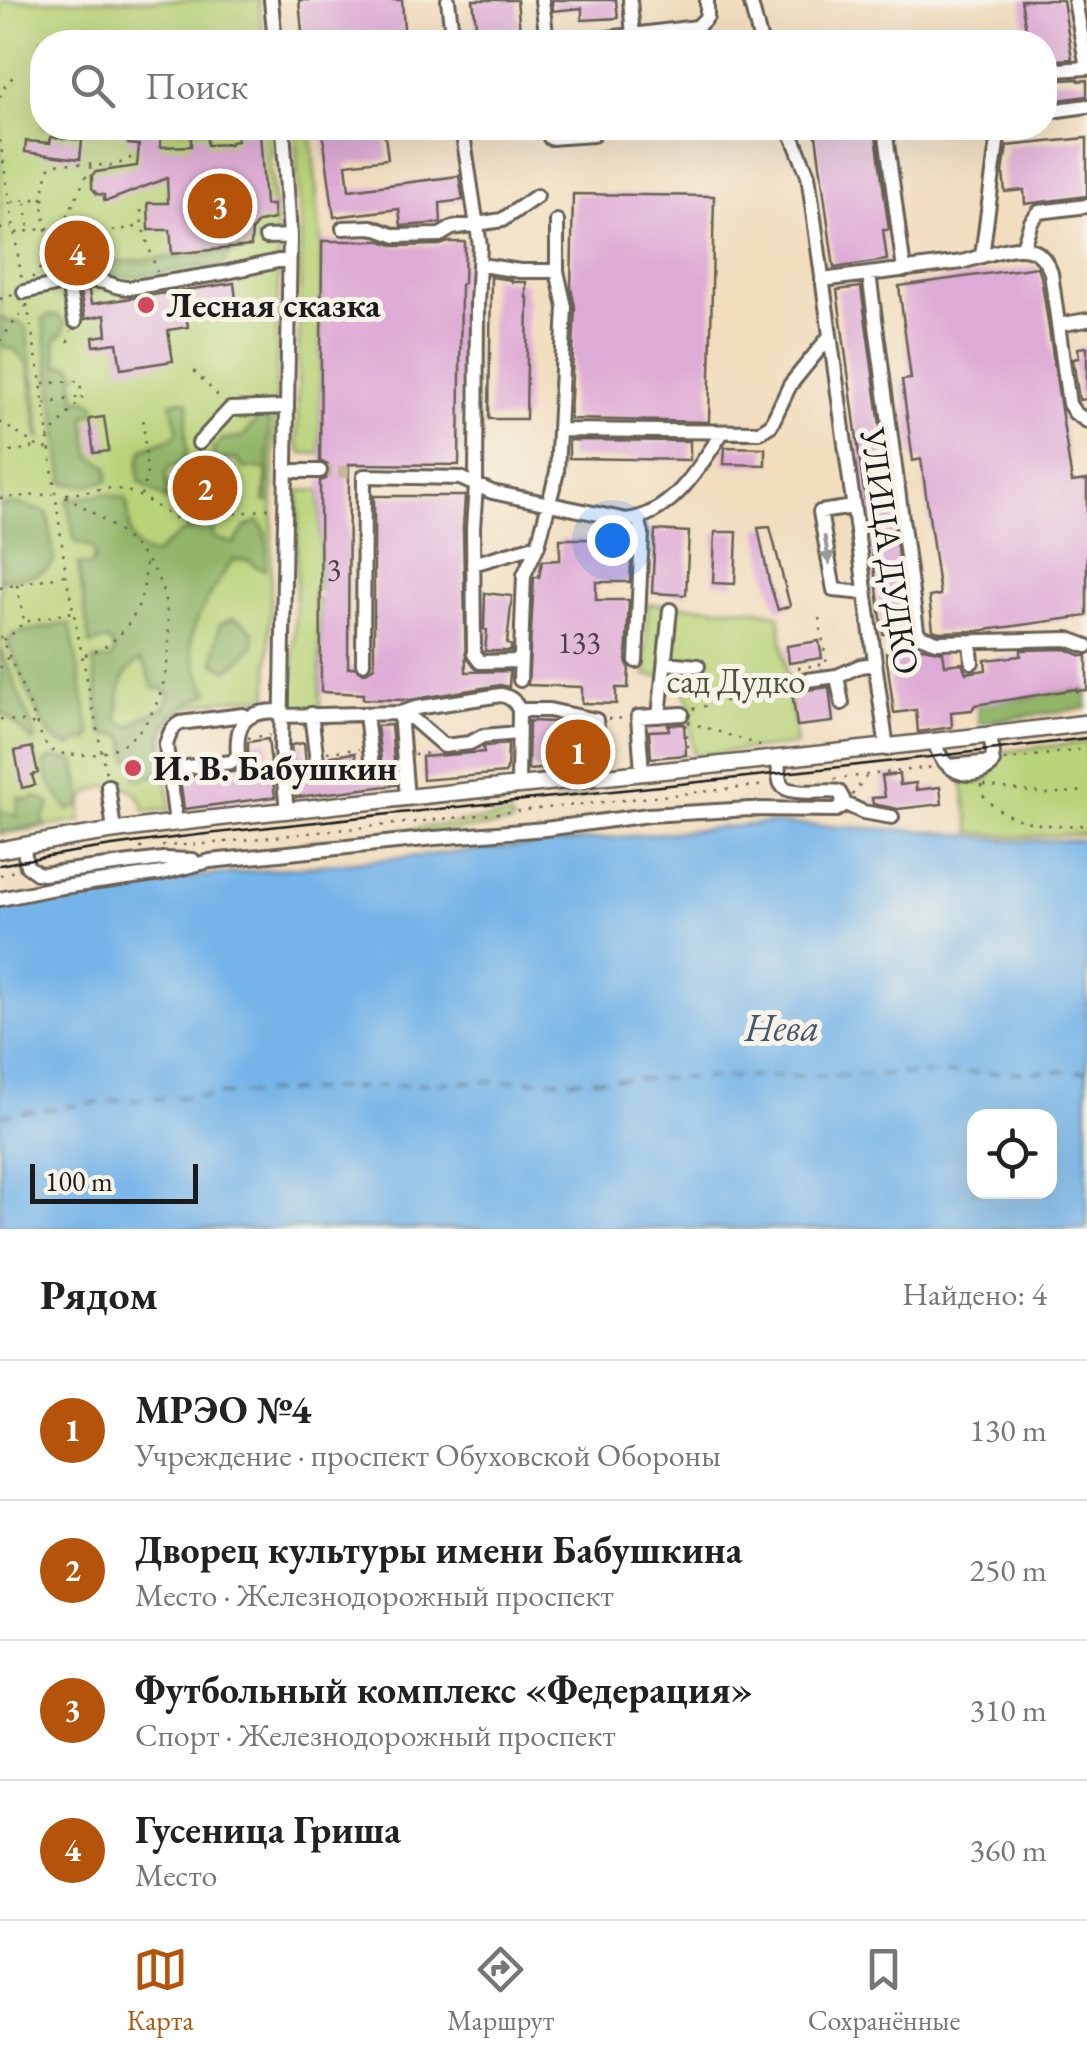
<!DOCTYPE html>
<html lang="ru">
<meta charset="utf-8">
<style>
body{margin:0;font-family:"EB Garamond",serif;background:#f6f6f6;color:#222}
.controls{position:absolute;right:30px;bottom:30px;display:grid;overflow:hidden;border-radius:20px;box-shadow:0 10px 40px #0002}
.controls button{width:90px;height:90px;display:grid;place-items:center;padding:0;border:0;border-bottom:2px solid #e0e0e0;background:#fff;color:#222;font:50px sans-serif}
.scale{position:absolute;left:30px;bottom:25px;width:168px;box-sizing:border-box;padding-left:10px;border:5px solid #1c1c1c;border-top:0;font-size:28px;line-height:35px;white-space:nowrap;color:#1c1c1c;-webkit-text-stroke:8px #f7f3e8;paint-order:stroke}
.you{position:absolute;left:612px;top:540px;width:35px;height:35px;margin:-25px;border:8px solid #fff;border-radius:50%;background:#1a73e8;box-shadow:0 0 0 15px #1a73e833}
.badge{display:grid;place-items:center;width:65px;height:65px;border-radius:50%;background:#b45309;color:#fff;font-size:32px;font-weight:700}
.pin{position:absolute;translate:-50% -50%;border:5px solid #fff;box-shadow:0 2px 10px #0006}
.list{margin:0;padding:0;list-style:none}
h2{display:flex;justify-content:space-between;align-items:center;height:130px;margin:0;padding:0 40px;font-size:42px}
h2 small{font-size:32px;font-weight:400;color:#767676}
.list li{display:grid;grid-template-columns:65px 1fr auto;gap:30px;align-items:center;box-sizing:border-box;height:140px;padding:0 40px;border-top:2px solid #e0e0e0}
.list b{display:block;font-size:38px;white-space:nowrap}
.list p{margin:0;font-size:32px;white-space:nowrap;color:#767676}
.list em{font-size:32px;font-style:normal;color:#767676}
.icon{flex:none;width:55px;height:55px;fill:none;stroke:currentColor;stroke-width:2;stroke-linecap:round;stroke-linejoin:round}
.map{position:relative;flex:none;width:1087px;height:1229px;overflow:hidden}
.search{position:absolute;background:#fff;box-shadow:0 10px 40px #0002;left:30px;right:30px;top:30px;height:110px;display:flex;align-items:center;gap:25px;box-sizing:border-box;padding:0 35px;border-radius:40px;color:#767676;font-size:38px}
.sheet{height:690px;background:#fff}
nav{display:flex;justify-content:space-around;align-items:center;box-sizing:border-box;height:140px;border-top:2px solid #e0e0e0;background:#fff;font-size:28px;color:#767676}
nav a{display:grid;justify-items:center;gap:5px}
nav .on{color:#b45309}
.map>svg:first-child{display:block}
</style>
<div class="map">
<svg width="1087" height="1229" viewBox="0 0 1087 1229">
<rect width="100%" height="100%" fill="#f7f3e8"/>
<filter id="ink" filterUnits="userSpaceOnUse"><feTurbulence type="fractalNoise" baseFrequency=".01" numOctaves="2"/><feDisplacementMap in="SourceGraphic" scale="20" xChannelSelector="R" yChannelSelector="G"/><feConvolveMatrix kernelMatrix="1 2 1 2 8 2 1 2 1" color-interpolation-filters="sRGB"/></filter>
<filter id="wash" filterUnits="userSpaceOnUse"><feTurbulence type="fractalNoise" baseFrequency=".0048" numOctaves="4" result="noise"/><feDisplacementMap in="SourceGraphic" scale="40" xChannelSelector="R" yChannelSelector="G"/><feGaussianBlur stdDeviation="2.25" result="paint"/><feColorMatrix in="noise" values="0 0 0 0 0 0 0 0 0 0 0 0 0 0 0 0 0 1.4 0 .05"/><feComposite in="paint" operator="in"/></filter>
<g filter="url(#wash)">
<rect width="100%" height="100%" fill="#f2ddbe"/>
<path fill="#b9d379" stroke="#6a784a" stroke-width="2.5" d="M4 0H259L263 42H42V128H271L273 153 269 154 279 253 268 697C238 700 167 696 165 737 164 760 169 786 170 809L146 812C140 793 130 783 109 786 86 790 80 797 81 821L0 834V2Z
M295 128H311L321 244 320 454 302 453 297 445 301 241Z
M320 490V588L314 589V600H320V707L292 709 299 491Z
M648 604 753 609 779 615 796 745 693 755 689 702 685 694V679L646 675Z
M1087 742V834L1015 837 971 832 962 781C988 788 995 775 998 752Z
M510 816 514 822 511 824 296 847 298 844 303 843Z"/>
<path fill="#92b569" stroke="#576842" stroke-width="2.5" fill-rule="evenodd" d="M228 252 230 254C225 263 222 267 212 270L203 266 133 277 98 275 67 281 60 278 82 268 111 263Z
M57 315 65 323 63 333 55 341 58 365 72 366 77 374 73 378 76 399 89 400 95 404 94 413 85 416 90 455 108 467V481C94 484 78 487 64 482L43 320 47 316Z
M0 317 10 322H18L25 326 36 392 41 438 38 437 28 365 15 350 0 345Z
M180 400 188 402C190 413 186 418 186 429 186 444 190 451 182 464L171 466 166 472 167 501 139 481 138 466 143 449 172 438 178 432 171 403Z
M259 417 268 420 269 431 268 502 264 501 267 469 243 468 237 459 214 461 213 449 223 439 243 437Z
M106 494 126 499C133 524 122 549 155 555 173 535 187 528 213 523V537L234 544 245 527 258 521C271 533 266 553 265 570L256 567 250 561 233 560C221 576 193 621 191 639 190 654 202 681 209 693 200 699 190 702 181 708 157 723 160 749 162 773L140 780 135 778 138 773 137 761 128 758 126 740 121 735H105L102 731 93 660H111L115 650 108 640 90 645 78 564 90 566 95 558 92 547 75 542 67 499ZM140 660 147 670 153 688 166 690 169 695 165 708 143 717 131 727 118 720C121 691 115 680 140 660Z
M17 504 48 513 54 561C44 578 18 577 0 580V506Z
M233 618 241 621 253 631 254 644 242 659 228 670 214 663 219 624Z
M65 624 70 625 91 736 89 740 76 742 72 746C64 745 57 743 51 736 37 719 18 665 8 642L12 635 18 633Z
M0 648C14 677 23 707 36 737L34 742 0 710Z
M1076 689V691L1087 690V708L979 723 977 703 1035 697 1036 695Z
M56 758 75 761 83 800C80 807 76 808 69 810L51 785 44 765 49 759Z
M35 796 49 803V808L43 817 45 825 0 833V811L17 816 18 797 28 800Z"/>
<path fill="#75b4e8" stroke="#486882" stroke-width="2.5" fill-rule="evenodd" d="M769 823 930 831 1015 841 1087 840V1229H0V908L191 877ZM974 1116H1050V1192H974Z"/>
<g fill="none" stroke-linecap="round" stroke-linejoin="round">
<path stroke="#40596e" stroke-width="2.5" stroke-dasharray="12 10" stroke-linecap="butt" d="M0 1115 112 1101 456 1082 1087 1071"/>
</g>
<g id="blocks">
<path fill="#deaad6" d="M299 0H402L405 42H303Z
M473 0H517L521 42H478Z
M552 0H616L618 18 582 20V8L553 11Z
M1021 0H1063L1072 59 1044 61V42H1028Z
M1078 79 1079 81 1087 80V96L1044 102V81Z
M322 128H384L388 159 346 164 349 190 459 176 463 200 440 203 441 223 401 226 399 209 334 217Z
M815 128H875L889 230H883L887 260 834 268Z
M129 130 161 133 160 147 191 146V135H207V145L231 144V142L237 141 236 133 260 132 265 205H273L274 219 259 222 255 226 252 230 251 246 172 254 170 230H149L148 203H168L167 178 110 200 104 201V195L97 194 92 188V175L96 172 137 166 139 145 128 144Z
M51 137 82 140 80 159 25 152 26 141 50 143Z
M1087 138V196L1025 204 1024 190 1005 192 1003 172 1007 146Z
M573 194 714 196 709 422 570 419 575 307 571 288Z
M322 241H381L396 246 440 245 449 242H465L464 283 461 284 459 465 349 464 348 668 354 667 364 673 374 667V496H465L463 528 466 672 510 671 509 687 500 685 410 700 363 699V694L321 692 320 481 326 479 330 472 328 465 320 461Z
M91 242 97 244 99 249V254L95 258 62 264 49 260 59 248Z
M1037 267 1041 276 1072 482 1087 480V616L978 631 939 632 933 630 929 597 940 595 921 459 913 461 902 380 911 379 899 286Z
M491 277 512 280V282H526V298H528L526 419H489Z
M234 283 237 308 214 311 213 304 185 308 188 327 168 330 173 361 121 369 117 343 94 346 93 337 107 335 105 315 85 319 80 291H89L91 304Z
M861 287 911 649 923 648 943 652 945 665 962 663 966 673 986 670 985 660 1021 656V650L1066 649 1082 656H1087V690L1076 691V689L975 705 972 710 951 712 952 727 918 732 916 710 894 713 886 653H890L888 642 887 634H883L837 290Z
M1087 347V399L1079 400 1073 359 1079 358 1078 348Z
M104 417 109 451 94 453 89 419Z
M569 440 690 441V460L569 458Z
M725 447 765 448V465L724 464Z
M233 462 240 503 176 514 170 473Z
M770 527 790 606 778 610 769 581 758 528Z
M655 530 689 532 686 595 652 593Z
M715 532H737L735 584 713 583Z
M560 539H632L630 582H596V600H629L626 661 629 667 628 688H616V704L582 703V687L528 685 534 577H539L542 561 560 560Z
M485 593 512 596 507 644 511 645V651H485L487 630 484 629Z
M819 641 822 658 789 663 787 646Z
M829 687 833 722 797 726 792 692Z
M529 721 555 722 554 741 588 737 591 764 528 770Z
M684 724 686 755 651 758 649 731 669 730 668 725Z
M391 725 396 785 296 797 291 745 304 743 307 774 315 778 323 777 328 772 331 771 330 756 355 753 357 773 364 772 369 776 374 777 379 774 382 767 377 726Z
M268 739 275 797 184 809 180 778 233 772 244 768 248 756V742Z
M508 744 507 770 505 773 423 780 422 757 484 752 483 747 486 746Z
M32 747 38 773 32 775 35 785 22 788 15 751Z
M899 774 900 785 916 783V790L940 787 942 804 898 809 873 804 872 798 885 797 882 776Z"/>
</g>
</g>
<g filter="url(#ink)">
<use href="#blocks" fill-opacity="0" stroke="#676055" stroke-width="2.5"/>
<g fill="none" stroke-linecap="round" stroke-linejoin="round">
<path stroke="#c7b69e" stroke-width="12" stroke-dasharray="12 6" stroke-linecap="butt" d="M320 471 349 472"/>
<defs>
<path id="minor" d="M271 0 275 42
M448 0 453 42
M542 0 547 42
M630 0 633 36
M750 0 761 42
M1075 0 1087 68
M575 42 697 27 707 17V0
M1044 71 1086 68
M1044 112 1087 106
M283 128 290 236 281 750 287 811
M462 128 480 246 477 303 476 486 473 528 474 654 480 662 520 661
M549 128 550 138 593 135
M789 128 808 175 887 749
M885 128 904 270
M343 228 372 227 396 236 440 235 452 228 502 220 537 196
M266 237 290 236
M1023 247 1031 222 1039 212 1087 206
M982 256C1011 248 1038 237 1051 273L1069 404 1075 413 1087 421
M481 265 520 271H557
M869 274 917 630 920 636 937 642 1068 639 1087 646
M822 280 962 262 982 256 999 128
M68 284 75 321
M24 292C44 287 78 279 98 281 110 282 117 289 129 288L223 273 278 261H289
M1058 325 1087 320
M559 430 760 432 771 425 790 385 829 337
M199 443 230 409 287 407
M295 471H320
M854 507 820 512 834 590 865 593
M473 564 538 545
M970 642 972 662
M636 661 642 533 638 519
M363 663 364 476 460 478 492 492 627 520C673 514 699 467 722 433
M665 663 698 666
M520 680 524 575 538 545 557 472 565 307 557 271V221
M792 682 837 676
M842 703 837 676 860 666 875 664
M519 710H549L596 720 603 776
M311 714 318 769
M366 714 372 767
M280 716 400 713 416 708 501 695C511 697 515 701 519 710L518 786
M659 716 670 610
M935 743C942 769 967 784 991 766L993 753 990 736
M949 766 993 762
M169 769 232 762 238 755C235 720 247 711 280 711
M642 772 638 717 682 714
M108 786 114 830
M407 798 400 713 414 720 444 746 470 743 483 736 518 733
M843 803 863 812 892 817
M176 823 166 745C169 735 171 728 180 723L243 715 248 717
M23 845 27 866 37 873 43 874 163 859 193 860
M0 899 49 889 162 873 210 861 435 838 545 829 649 815 750 809 836 810 841 807 843 799 839 792C825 789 788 797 781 784 778 778 779 765 778 759"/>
<path id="major" d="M0 850C127 825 256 814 384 800 619 774 853 753 1087 723"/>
</defs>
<use href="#minor" stroke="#676055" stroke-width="18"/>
<use href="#major" stroke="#676055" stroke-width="20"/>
<path stroke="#676055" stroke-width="2.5" stroke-dasharray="2.5 8" stroke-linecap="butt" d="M0 97 6 84 14 76
M0 140 22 281
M12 202 42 198 48 202
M26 203 29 230
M141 210 142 226 157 272
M0 229 11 228
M16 233 49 228
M61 236 65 221 91 166
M93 237 107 242
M51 240 46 229 42 198 48 170 53 164 65 163 115 166 134 156
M49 259 54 275
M32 278 49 258 52 241 142 226
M0 299 13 295
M27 304 41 383 66 575 106 774
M0 341 26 306
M68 342 71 331
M194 371 221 399
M43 383 80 381 82 398 48 438
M44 404 80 397
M0 422 37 446 49 449
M0 454 35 447
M66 494C82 494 101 486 117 489 143 492 161 513 184 522L273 508
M141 495 147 476 143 415
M0 498 53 494
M17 585 24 620
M0 588 65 575
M819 618 827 666
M0 636C12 661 22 687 33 713 37 724 41 739 49 748 56 755 69 754 78 755 145 757 169 694 169 637 168 615 166 591 154 571 133 537 95 512 61 494
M3 640 13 633 24 622 72 612
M85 655C126 644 148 602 145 561
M0 668 8 657
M798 668 825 664
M693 709 782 687
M0 719 27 722 37 726
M608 719 625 718
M688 722 766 747
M686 724 689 756
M248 738 270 735
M327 752 359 749
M414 755 431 753
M1004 760 1087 749
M834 779 935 767
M982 785V794C1008 826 1049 827 1087 825
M984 785 1046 794 1087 791
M852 795 866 777
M162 846 205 844 766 785
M140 848H149
M0 875 15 871"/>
<use href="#minor" stroke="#fff" stroke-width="12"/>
<use href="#major" stroke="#fff" stroke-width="15"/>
<path stroke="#1c1c1c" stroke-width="2.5" d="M0 865C132 839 266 828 399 813 629 789 858 767 1087 738"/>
</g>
<defs><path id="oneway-solid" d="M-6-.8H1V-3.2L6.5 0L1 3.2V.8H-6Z" transform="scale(2.5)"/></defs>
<use fill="#999" href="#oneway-solid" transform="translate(827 550) rotate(80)"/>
</g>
<g fill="#d1495b" stroke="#f7f3e8" stroke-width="4">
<circle cx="146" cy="305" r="10"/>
<circle cx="133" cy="768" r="10"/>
</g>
<g text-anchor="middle" stroke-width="10" stroke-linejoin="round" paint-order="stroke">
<g font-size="30" fill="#4c404a">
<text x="334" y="580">3</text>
<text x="579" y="653">133</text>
</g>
<g font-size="35" font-weight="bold" fill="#1c1c1c" stroke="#f7f3e8" text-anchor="start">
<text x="166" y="317">Лесная сказка</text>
<text x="153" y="780">И. В. Бабушкин</text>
</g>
<g font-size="35" fill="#1c1c1c" stroke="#f7f3e8">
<text transform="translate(890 551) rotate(82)" y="12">УЛИЦА ДУДКО</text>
</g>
<g font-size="35" fill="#4b5338" stroke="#f7f3e8">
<text x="736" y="693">сад Дудко</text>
</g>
<g font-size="38" font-style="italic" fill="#40596e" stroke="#f7f3e8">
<text x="782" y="1040">Нева</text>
</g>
</g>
</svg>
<div class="controls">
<button><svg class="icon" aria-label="locate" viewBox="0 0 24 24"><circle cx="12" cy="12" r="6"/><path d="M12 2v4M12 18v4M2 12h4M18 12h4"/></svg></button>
</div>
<div class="scale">100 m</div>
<div class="you"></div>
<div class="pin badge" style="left:578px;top:752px">1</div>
<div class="pin badge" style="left:205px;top:488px">2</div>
<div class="pin badge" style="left:220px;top:206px">3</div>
<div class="pin badge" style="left:77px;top:253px">4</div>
<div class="search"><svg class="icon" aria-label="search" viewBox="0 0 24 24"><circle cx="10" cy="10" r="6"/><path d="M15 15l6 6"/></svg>Поиск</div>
</div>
<section class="sheet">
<h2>Рядом<small>Найдено: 4</small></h2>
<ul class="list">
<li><span class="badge">1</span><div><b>МРЭО №4</b><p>Учреждение · проспект Обуховской Обороны</p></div><em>130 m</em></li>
<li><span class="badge">2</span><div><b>Дворец культуры имени Бабушкина</b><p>Место · Железнодорожный проспект</p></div><em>250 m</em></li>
<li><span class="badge">3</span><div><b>Футбольный комплекс «Федерация»</b><p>Спорт · Железнодорожный проспект</p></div><em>310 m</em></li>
<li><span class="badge">4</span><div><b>Гусеница Гриша</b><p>Место</p></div><em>360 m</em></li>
</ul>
</section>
<nav>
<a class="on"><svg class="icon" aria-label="map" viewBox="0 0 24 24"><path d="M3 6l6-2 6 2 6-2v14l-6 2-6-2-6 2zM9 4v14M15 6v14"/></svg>Карта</a>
<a><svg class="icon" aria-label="directions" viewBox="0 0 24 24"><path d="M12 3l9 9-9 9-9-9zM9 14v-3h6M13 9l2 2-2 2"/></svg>Маршрут</a>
<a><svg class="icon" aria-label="saved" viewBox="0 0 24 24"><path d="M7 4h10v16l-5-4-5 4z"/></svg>Сохранённые</a>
</nav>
